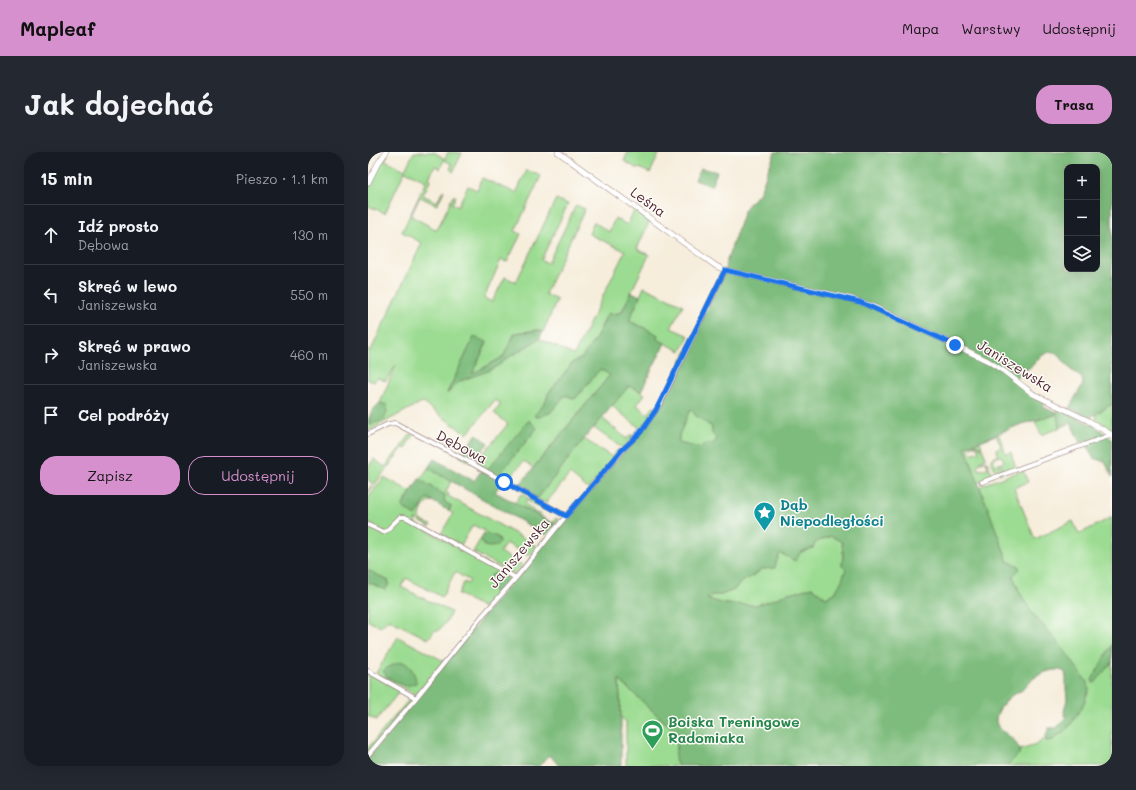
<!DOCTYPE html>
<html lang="pl">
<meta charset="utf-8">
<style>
body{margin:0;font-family:Mali,sans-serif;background:#242831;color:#f1f3f6}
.controls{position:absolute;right:12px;top:12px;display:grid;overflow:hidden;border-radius:8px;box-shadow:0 4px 16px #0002}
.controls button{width:36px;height:36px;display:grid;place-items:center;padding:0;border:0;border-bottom:1px solid #363941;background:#171b24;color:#f1f3f6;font:20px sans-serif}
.stop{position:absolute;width:12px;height:12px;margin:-9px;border:3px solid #1a73e8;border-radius:50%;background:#fff}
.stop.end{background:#1a73e8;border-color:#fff;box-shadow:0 1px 4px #0008}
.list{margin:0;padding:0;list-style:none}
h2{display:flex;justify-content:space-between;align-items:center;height:52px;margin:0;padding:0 16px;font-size:17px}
h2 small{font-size:13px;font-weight:400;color:#9ea1a6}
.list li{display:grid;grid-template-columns:26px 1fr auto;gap:12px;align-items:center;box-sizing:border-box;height:60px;padding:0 16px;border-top:1px solid #363941}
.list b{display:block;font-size:15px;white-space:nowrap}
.list p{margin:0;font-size:13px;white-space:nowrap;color:#9ea1a6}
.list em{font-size:13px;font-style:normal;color:#9ea1a6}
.actions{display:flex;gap:8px;padding:12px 16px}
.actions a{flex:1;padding:9px 0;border:1px solid #d690ce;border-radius:16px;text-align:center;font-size:14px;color:#d690ce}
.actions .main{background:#d690ce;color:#111}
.icon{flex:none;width:22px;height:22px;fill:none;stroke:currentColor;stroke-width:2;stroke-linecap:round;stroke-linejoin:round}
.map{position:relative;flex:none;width:744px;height:614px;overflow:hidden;border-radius:16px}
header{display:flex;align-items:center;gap:24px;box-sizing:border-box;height:56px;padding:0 20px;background:#d690ce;color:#111}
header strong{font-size:19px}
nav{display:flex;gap:22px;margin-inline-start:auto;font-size:14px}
.intro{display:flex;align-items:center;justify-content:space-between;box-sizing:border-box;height:96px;padding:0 24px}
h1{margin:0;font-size:28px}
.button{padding:10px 18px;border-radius:16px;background:#d690ce;color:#111;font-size:14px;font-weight:700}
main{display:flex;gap:24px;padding:0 24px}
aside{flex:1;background:#171b24;border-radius:16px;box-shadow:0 4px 16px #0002}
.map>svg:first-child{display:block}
</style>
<header>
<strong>Mapleaf</strong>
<nav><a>Mapa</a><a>Warstwy</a><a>Udostępnij</a></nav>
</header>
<div class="intro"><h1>Jak dojechać</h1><a class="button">Trasa</a></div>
<main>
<aside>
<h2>15 min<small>Pieszo · 1.1 km</small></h2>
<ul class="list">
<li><svg class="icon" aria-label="ahead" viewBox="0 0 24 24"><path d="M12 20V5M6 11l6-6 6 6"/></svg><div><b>Idź prosto</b><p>Dębowa</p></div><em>130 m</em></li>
<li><svg class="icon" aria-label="left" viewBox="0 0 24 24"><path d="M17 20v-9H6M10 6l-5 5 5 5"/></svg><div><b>Skręć w lewo</b><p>Janiszewska</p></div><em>550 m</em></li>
<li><svg class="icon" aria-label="right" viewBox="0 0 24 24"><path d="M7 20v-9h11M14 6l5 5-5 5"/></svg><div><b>Skręć w prawo</b><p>Janiszewska</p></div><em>460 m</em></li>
<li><svg class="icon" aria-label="arrive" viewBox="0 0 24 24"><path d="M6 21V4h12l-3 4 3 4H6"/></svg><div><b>Cel podróży</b></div></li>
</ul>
<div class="actions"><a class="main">Zapisz</a><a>Udostępnij</a></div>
</aside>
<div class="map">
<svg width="744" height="614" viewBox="0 0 744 614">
<rect width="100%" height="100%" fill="#fdfcf7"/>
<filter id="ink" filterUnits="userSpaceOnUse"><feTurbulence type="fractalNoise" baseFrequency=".025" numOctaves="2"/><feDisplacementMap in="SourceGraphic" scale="8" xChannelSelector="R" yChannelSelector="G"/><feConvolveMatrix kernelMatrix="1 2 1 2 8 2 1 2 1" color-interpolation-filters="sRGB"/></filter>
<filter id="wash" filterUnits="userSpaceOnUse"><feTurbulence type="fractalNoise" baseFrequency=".012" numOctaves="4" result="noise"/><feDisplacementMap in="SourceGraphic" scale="16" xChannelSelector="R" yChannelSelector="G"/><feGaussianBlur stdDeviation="0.9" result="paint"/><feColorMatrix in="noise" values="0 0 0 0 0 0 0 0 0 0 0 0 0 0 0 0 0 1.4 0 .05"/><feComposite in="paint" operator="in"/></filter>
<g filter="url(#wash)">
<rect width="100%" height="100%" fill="#f6eddb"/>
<path fill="#9cdc92" stroke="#737e5e" d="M46 0H66L77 7 80 0 94 1 85 20 82 17 84 12 76 8 72 17 67 14 61 26 63 27 55 43 69 50 75 38 76 39 69 53 52 45 43 64 69 78 85 44H88L84 52 90 54 100 34 109 38 114 26 148 41 159 18 173 24 147 79 153 82 139 110 133 108 116 146 124 150 137 125 148 130 188 47 200 52 173 108 180 111 208 53 217 57 177 142 189 148 175 180 171 178 147 181 135 205 103 223 119 191 106 186 79 241 92 229 131 213 138 207 171 187 206 203 257 99 221 82 226 70 241 80 247 66 259 73 267 57 282 68 269 97 281 103 253 161 239 162 228 186 213 207 205 210 180 242 174 265 177 262 182 261 197 243 207 247 232 217 242 223 165 316 156 309 138 330 129 325 169 276 118 319 109 313 108 310 140 272 126 261 133 252 127 248 99 282 95 278 94 279 54 250 0 279 1 266V273L19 260 18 253 12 251 28 213 18 229 9 226 6 230 0 228V198H3L54 91 34 80 58 29 37 19 17 61 0 54V35L8 18 18 2 20 3 17 8 37 18Z
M260 0H292L282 21 271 16 270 17 256 9Z
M276 135 315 153 303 176 321 184 313 199 288 187 290 183 281 178 261 169Z
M261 233 277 242 269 253 280 262 286 254 288 257 273 277 244 254Z
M744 252V278L733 270H732V274L729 271 727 268 729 265 727 262Z
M323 257 328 264 344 275V282L349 287 345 292 340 291 332 296 310 291 311 283 321 260Z
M690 262 691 276 673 283 667 269Z
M234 266 259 287 263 282 266 285 254 296 226 276Z
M630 281 638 302 643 300 648 316 635 320 634 319 635 318 633 313 631 314 634 321 632 322C626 318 623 313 623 307L628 304 629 306 625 307 628 313 636 310 634 304 630 305 628 297 633 295 628 283 612 289 614 295 608 292 603 294 604 295 600 296 603 302 611 299 609 294H605L608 293 614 296 618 306 611 309 613 311 609 313 611 318 620 316 618 310 614 311V309H619L625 324 610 330 597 294Z
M43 282 46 284 39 292 40 293 38 297 35 295 28 305 0 341V338L5 332 0 328V315L6 307 17 315Z
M216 287 244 305 250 297 252 299 220 337 202 322 178 351 169 347Z
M60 316 83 329 78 340 81 342 80 344 169 394 161 404 138 391 132 400 154 413 148 420 145 422 105 400 117 379 105 373 93 393 73 382 85 361 81 359 83 354 76 349 77 343 52 328Z
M655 318 660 330 646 336 667 387 705 369 711 382 744 365V614H639L651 602 652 598 668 593 678 586V589L695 581 703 572 714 555 721 538 719 530 664 461 652 441 645 424 651 418 648 412 640 410 612 336 614 333Z
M16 325 43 340 34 355 48 364 59 346 64 349C56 351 52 359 52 367L56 370 63 373 62 375 47 367 48 372 135 421 125 422 120 426 127 442 129 440 128 443 116 456 90 442 96 430 100 432 102 429 87 420 74 445 38 426 33 435 83 460 79 469 70 479 67 478 60 487 20 467 13 475 0 469V374L13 380 18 381 15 378 0 371V346Z
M153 342 185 360V361L172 356 158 348 157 352 163 356 166 360 173 362 172 364 185 371 188 366 191 368 187 373 147 351Z
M463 384 474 390 475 403 474 414 478 417 474 428 467 441 458 446 444 435 431 439 420 441 412 445 389 453 357 452 339 447 344 443H353L366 438 373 430 385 424 394 417 407 416 408 411 412 400H433L438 399 448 390Z
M30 485 74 508 75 510 48 543 8 521Z
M0 521 32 539 8 568 0 564Z
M251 528 310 582V614H258V570L253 565Z
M44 544 45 547 0 602V596Z"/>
<path fill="#7dbc7c" stroke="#646e54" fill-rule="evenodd" d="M407 0H744V252L721 266 701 256 715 232 714 226 704 219 690 202 681 200 673 204 666 212 645 228 677 250 675 255 688 261 690 256 730 276 744 287V325L737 309H734L725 306 718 289 712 291 703 271 691 276 689 262 651 273 597 295 640 410 648 412 651 414V418L645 424 652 441 664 461 694 495 719 530 721 538 714 555 703 572 695 581 688 584 685 588 678 589V583L681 576H689L698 565 696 560 699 547 698 536V526L697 520C686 514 671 522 662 529 659 532 657 536 654 538 652 540 648 540 646 542 638 547 629 558 628 567 627 577 640 582 646 588 648 591 650 595 652 598L651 602 639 614H310L307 608 310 582 251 528 253 565V614H191L182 603 180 604 171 614H0V606L161 408 261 294 268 286 270 285 274 278 293 252 355 124 358 115 357 114 376 59 381 51 391 42ZM699 15H729V117H699ZM323 257 328 264 344 275V282L349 287 345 292 340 291 332 296 311 291V283L321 260ZM463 384 474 390 475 403 474 414 478 417 474 428 467 441 458 446 444 435 431 439 420 441 412 445 389 453 357 452 339 447 344 443H353L366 438 373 430 385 424 394 417 407 416 408 411 412 401 427 409 433 400 445 396 448 390Z
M333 16 349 20 343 34 327 28Z
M264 140 272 144 261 169 281 178 290 183 289 187 297 191 273 239 261 234 216 287 169 347 149 336 242 223 232 217 207 247 197 243 182 261C175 262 174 267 166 264L178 249 180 242 205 210 213 207 228 186 240 162 253 161Z
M171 178 175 180 171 187 138 207 131 213 120 219 92 229 79 242 106 185 119 190 104 222 135 205 147 181Z
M12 251 19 253V260L16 268 1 273C0 263 4 258 12 251Z
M161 268 169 276 129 325 118 319Z
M109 282 120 291 104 311 91 304Z
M66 307 106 329 113 319 134 330 127 340 187 373 178 383 60 316Z
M51 327 77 343 76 349 83 354 81 359 59 346 48 364 34 355Z
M118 381 130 385 132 390 129 394 122 395 116 394 113 388 114 385Z
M0 418 21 429 20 434 17 438 0 430Z
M135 421 141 423V427L127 442 120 426 125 422Z
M744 492V511L742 512 727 531H725L724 528Z
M35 510C43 513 48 523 48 531L39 534 35 533 19 525 15 519C21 514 27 511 35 510Z"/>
</g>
<g filter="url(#ink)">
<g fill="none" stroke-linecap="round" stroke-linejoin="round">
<defs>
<path id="minor" d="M0 282 20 272 27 271 105 312 198 364
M614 330 743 283
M0 373 15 380 18 379 32 365H37L41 367 148 426
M0 519 48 546
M0 603 48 546 115 463 148 426 198 364 254 299 277 274 293 251 357 118"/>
<path id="tertiary" d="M190 0 348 114 357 118 484 147 506 155 587 193 620 209 637 220 665 242 719 268 744 283
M0 31 9 13 18 0"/>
</defs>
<use href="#minor" stroke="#a08683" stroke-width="5.5"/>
<use href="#tertiary" stroke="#a08683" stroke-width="6"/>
<use href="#minor" stroke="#fff" stroke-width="4"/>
<use href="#tertiary" stroke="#fff" stroke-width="5"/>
</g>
</g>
<g fill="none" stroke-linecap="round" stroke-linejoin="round" filter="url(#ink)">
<path stroke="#1a73e8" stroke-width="5" d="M136 330 198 364 254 298 272 281 288 258 357 118 492 150 587 193"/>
</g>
<defs>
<symbol id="sight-pin" viewBox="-11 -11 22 30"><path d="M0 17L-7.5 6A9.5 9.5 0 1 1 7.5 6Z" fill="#0f9aa8" stroke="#fdfcf7"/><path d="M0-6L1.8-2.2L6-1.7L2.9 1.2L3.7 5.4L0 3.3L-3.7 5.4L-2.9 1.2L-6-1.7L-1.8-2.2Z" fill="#fff"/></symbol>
<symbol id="stadium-pin" viewBox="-11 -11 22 30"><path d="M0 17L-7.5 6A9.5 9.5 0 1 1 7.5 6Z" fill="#2e9e5b" stroke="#fdfcf7"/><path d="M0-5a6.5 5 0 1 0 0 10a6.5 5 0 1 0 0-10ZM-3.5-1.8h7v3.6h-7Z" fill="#fff"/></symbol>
</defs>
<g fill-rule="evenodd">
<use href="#sight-pin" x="384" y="348" width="25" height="34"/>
<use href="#stadium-pin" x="272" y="566" width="25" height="34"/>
</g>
<g text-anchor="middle" stroke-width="3" stroke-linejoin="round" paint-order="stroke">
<g font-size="14" fill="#4a1f2b" stroke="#fdfcf7">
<text transform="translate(280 50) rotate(36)" y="5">Leśna</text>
<text transform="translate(647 214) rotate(32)" y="5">Janiszewska</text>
<text transform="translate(94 295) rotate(28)" y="5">Dębowa</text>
<text transform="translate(151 401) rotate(-50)" y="5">Janiszewska</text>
</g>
<g font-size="14" font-weight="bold" fill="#0d838f" stroke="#fdfcf7" text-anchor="start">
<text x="412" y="358">Dąb<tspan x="412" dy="16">Niepodległości</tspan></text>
</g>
<g font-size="14" font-weight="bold" fill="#27864d" stroke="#fdfcf7" text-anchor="start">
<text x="300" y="575">Boiska Treningowe<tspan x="300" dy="16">Radomiaka</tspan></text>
</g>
</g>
</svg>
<div class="controls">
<button>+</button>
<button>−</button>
<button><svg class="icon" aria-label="layers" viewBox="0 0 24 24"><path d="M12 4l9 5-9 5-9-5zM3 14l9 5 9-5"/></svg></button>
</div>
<div class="stop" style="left:136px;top:330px"></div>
<div class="stop end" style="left:587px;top:193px"></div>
</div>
</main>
